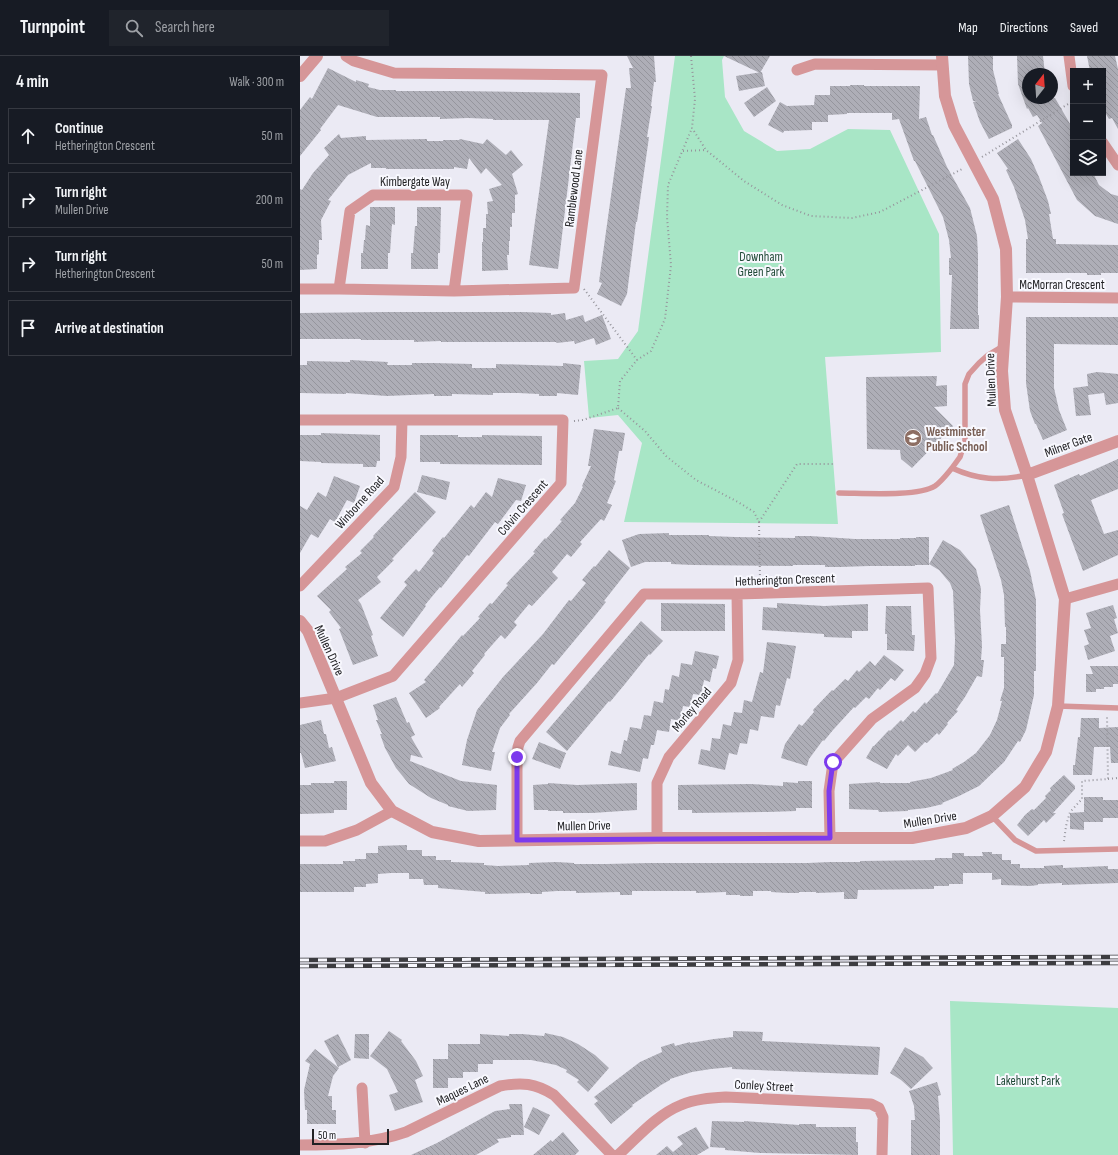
<!DOCTYPE html>
<meta charset="utf-8">
<style>
body{margin:0;font-family:"Sofia Sans Condensed",sans-serif;background:#20242c;color:#f1f3f6}
.controls{position:absolute;right:12px;top:12px;display:grid;overflow:hidden;border-radius:0px;box-shadow:0 4px 16px #0002}
.controls button{width:36px;height:36px;display:grid;place-items:center;padding:0;border:0;border-bottom:1px solid #363941;background:#171b24;color:#f1f3f6;font:20px sans-serif}
.compass{position:absolute;left:722px;top:12px;width:36px;height:36px;border-radius:50%;background:#171b24;box-shadow:0 4px 16px #0002;rotate:17deg}
.scale{position:absolute;left:12px;bottom:10px;width:77px;box-sizing:border-box;padding-left:4px;border:2px solid #212124;border-top:0;font-size:11px;line-height:14px;white-space:nowrap;color:#212124;-webkit-text-stroke:3px #f8f8fe;paint-order:stroke}
.stop{position:absolute;width:12px;height:12px;margin:-9px;border:3px solid #7c3aed;border-radius:50%;background:#fff}
.stop.end{background:#7c3aed;border-color:#fff;box-shadow:0 1px 4px #0008}
.list{margin:0;padding:0;list-style:none}
h2{display:flex;justify-content:space-between;align-items:center;height:52px;margin:0;padding:0 16px;font-size:17px}
h2 small{font-size:13px;font-weight:400;color:#9ea1a6}
.list li{display:grid;grid-template-columns:26px 1fr auto;gap:12px;align-items:center;box-sizing:border-box;height:56px;margin:0 8px 8px;padding:0 8px;border:1px solid #363941;border-radius:0px}
.list b{display:block;font-size:15px;white-space:nowrap}
.list p{margin:0;font-size:13px;white-space:nowrap;color:#9ea1a6}
.list em{font-size:13px;font-style:normal;color:#9ea1a6}
.icon{flex:none;width:22px;height:22px;fill:none;stroke:currentColor;stroke-width:2;stroke-linecap:round;stroke-linejoin:round}
.map{position:relative;flex:none;width:818px;height:1099px;overflow:hidden}
header{display:flex;align-items:center;gap:24px;box-sizing:border-box;height:56px;padding:0 20px;background:#171b24;border-bottom:1px solid #363941}
header strong{font-size:19px}
nav{display:flex;gap:22px;margin-inline-start:auto;font-size:14px}
.search{width:280px;height:36px;background:#20242c;display:flex;align-items:center;gap:10px;box-sizing:border-box;padding:0 14px;border-radius:0px;color:#9ea1a6;font-size:15px}
main{display:flex}
aside{flex:1;background:#171b24}
.map>svg:first-child{display:block}
</style>
<header>
<strong>Turnpoint</strong>
<div class="search"><svg class="icon" aria-label="search" viewBox="0 0 24 24"><circle cx="10" cy="10" r="6"/><path d="M15 15l6 6"/></svg>Search here</div>
<nav><a>Map</a><a>Directions</a><a>Saved</a></nav>
</header>
<main>
<aside>
<h2>4 min<small>Walk · 300 m</small></h2>
<ul class="list">
<li><svg class="icon" aria-label="ahead" viewBox="0 0 24 24"><path d="M12 20V5M6 11l6-6 6 6"/></svg><div><b>Continue</b><p>Hetherington Crescent</p></div><em>50 m</em></li>
<li><svg class="icon" aria-label="right" viewBox="0 0 24 24"><path d="M7 20v-9h11M14 6l5 5-5 5"/></svg><div><b>Turn right</b><p>Mullen Drive</p></div><em>200 m</em></li>
<li><svg class="icon" aria-label="right" viewBox="0 0 24 24"><path d="M7 20v-9h11M14 6l5 5-5 5"/></svg><div><b>Turn right</b><p>Hetherington Crescent</p></div><em>50 m</em></li>
<li><svg class="icon" aria-label="arrive" viewBox="0 0 24 24"><path d="M6 21V4h12l-3 4 3 4H6"/></svg><div><b>Arrive at destination</b></div></li>
</ul>
</aside>
<div class="map">
<svg width="818" height="1099" viewBox="0 0 818 1099">
<defs>
<pattern id="building-back-hatch" width="6" height="6" patternUnits="userSpaceOnUse"><rect width="6" height="6" fill="#aeaeb7"/><path d="M-1 5l2 2M0 0l6 6M5-1l2 2" fill="none" stroke="#95959d"/></pattern>
</defs>
<rect width="100%" height="100%" fill="#ebeaf4"/>
<path fill="#a8e6c6" d="M375 0H424L422 4 425 41 444 75 477 95 510 93 548 73 590 74 639 178 641 296 525 301 538 468 324 466 342 387 318 359 289 362 284 305 318 303 338 275Z
M650 945 818 952V1099H653Z"/>
<path fill="url(#building-back-hatch)" d="M327 0H354L356 26H354L351 50H352L347 81H349L337 166H336L327 238 321 250 297 238 302 227 299 226 326 32H331L329 12H333Z
M424 0H470L460 17Z
M668 0H693V14L699 38H698L712 69V72L689 83 680 66 673 46 677 45H673L669 28Z
M717 0H743L745 18H728V42H755L773 73V117H793L799 129 811 138 818 140V168L795 160 777 144 738 70 742 67 737 59 733 61 728 52 727 53 718 28Z
M787 0H815L818 13V73L812 62 809 63 803 53V15H790Z
M28 12 56 26V24L69 28 68 31 80 34H96V35H157L280 37V62H276L258 213 229 209 249 64H193V63L168 62 140 63V61H77L38 49 20 73 21 74 0 100V54L10 41 12 43Z
M462 16 465 30 439 35 436 20Z
M550 29H564V30H620L619 63 626 61 632 79H633L647 111 670 152 677 180 678 199V259H679V273H650L652 219H649V202H651L649 184 643 161 615 105H614L599 63 592 64V57H547V58L528 59V66H512V74L484 75 483 77 468 69 480 46 487 50 514 49 515 39H530V30H550Z
M467 31 476 45 454 61 444 47Z
M39 78 41 82 66 80V84L127 83V85H143V84H159L160 83 183 88 187 83 206 99 211 94 223 109 212 118 218 138 215 139V157H212V171H210V185H209V199H207L208 214 182 215V186H183V172H186V158H188L187 146 193 145 189 133 202 129 186 112 181 118 169 102 167 113 154 111V113H86V112H71V107L48 119 28 144 31 145 21 164 22 184H19V198L17 199V213L0 214V133L2 134 13 117 29 99 24 92Z
M718 83 731 103 739 121 748 145 751 158H749L753 183H756V188L818 189V217H801V219H787V217H726V183H728L725 164 714 131 706 114 708 113 697 97Z
M70 151H95V169L92 168 90 197H88V213H61V197H63L64 184H65L66 169 70 170Z
M117 151H141L140 197H138V213H111V197H113L115 170H117Z
M87 256H223L251 257V259L265 257 266 264 283 259 285 266 302 259 311 283 296 289 294 282 275 288 274 285 257 287 256 286H141V285L114 286V284H61V283H0V257Z
M726 261H818V289L754 288V332L759 354 767 374 743 384 736 368H735L730 355 726 327Z
M50 304 88 306 87 309H112V307H134L172 308V312H196V308L263 310V307L281 309 278 339 257 337V340H239V338L218 337H193V339L152 338V340H134V338L87 340 46 337V338L0 337V309H7V305L50 306Z
M797 316 818 318V347L806 349 804 337 788 339 791 359 776 360 773 332 788 330 787 318Z
M637 320 636 330 647 329V350L634 351 653 370 612 412 601 403 600 394 567 393 566 321Z
M294 373 325 377 322 395H319L314 424 316 425 307 447 312 449 304 465 301 463 280 486 282 488 271 501 267 498 252 516 258 522 232 550 229 548 214 566 217 569 205 583 201 579 184 598 185 599 172 615 174 617 162 631 160 628 139 651 140 652 126 662 109 637 126 626 124 624 137 609 162 579 163 580 180 562 178 561 190 547 192 548 208 529 206 528 235 497 233 496 245 482 246 483 262 465 260 464 275 447 283 431 282 430 291 410H288Z
M21 377 80 379V405H77L76 411H63V408L21 407V406L0 405V379H21Z
M120 379H158V381H182V379L242 380V409L140 408V406H120Z
M818 403V433L791 444 804 478 818 474V499L783 515 762 458 764 457 754 429 779 418 780 420Z
M122 419 150 426 146 444 117 436Z
M34 420 60 430 54 447 47 444 35 466 30 463 18 482 11 478 0 497V450L7 454 18 436 26 441Z
M198 422 226 429 221 445 216 444 198 468 195 466 169 500 167 499 141 532 140 531 125 549 126 550 103 581 80 562 107 529 104 526 116 513 119 516 134 497 132 495 143 481 144 482 171 449 174 452 186 436 192 441Z
M115 436 136 456 92 503 94 504 77 521 81 526 58 544 61 548 73 579 71 580 78 600 53 609 39 573 41 572 29 556 31 554 17 540 47 513 45 511 62 497 60 495 74 481 73 480Z
M709 449 730 515 736 544V615H734V639L726 674 720 686 718 685 704 706 679 730 659 740 642 747 643 748 626 752 608 754V755L579 756 578 754 549 753V728L580 726V727H610V726L631 722 653 714 652 713 664 706 676 697 690 679 697 664 702 645H700L704 632V601H701V588H706V571H705L704 539 701 524 680 459Z
M369 477V479H409V480L435 481 495 482V480H510L555 483H600V482H616V481H629V509H615V510H569L540 511H525V509H493V510L393 509 371 508V506H345L331 511 322 484 339 478Z
M643 484 660 494 676 513 681 533 680 554 682 590 681 604H684L682 621 677 620 665 641 656 654 658 655 647 667 648 668 639 679 637 677 627 687 625 686 615 696 608 689 598 700 596 698 587 713 566 702 573 690H574L589 674 590 675 601 664 603 666 613 655 615 657 625 646 626 648 636 637 637 638 654 609 655 584 653 535 650 527 639 514 629 508Z
M309 494 330 512 304 545 306 546 294 561 254 609 252 608 237 627 209 658 210 659 200 672 192 696H195L191 715 162 709 167 684 177 654 203 621 243 578 269 544 271 545 286 527 282 524 294 510 295 511Z
M361 547 425 548V575H361Z
M477 547 524 550 568 548V575H552V582L524 581V578L462 574 463 551 477 552Z
M813 549 817 562 814 563 818 577 810 580 815 595 788 604 784 590 789 588 784 574 791 572 786 557Z
M586 550H611L612 579H615L614 595 587 594V578H585Z
M341 565 363 585 350 599 349 598 325 628 310 646 309 645 267 695 246 676Z
M467 586 496 590 490 623 487 622 480 650 476 649 474 662 461 660 458 675 450 673 447 688 440 687 437 699 429 697 425 714 398 708 401 693 410 695 412 682 420 683 423 668 431 670 434 656 442 657 444 644 452 646 460 616 463 617Z
M395 595 419 600 416 613 413 612 410 626 404 624 401 639 393 638 390 651 383 650 380 665 371 663 369 676 357 674 354 689H351L348 703 343 702 340 716 308 709 311 695 321 698 324 684 327 685 330 671 341 673 344 659 351 660 354 645 363 647 365 633 369 634 372 619 379 621 381 607 392 609Z
M584 599 604 614 595 625 591 622 580 634 578 632 569 643 566 641 555 652 554 651 533 674 524 685 523 684 509 703 507 710 481 702 485 688 499 668 502 670 514 656 513 654 532 634 533 635 545 623 548 625 557 614 559 616 570 605 575 610Z
M790 610H818V628H813V631H804V633H796V636H786V618H793Z
M96 641 107 667 109 666 115 679 111 681 123 702 111 699 110 705 161 725 197 729 196 754 168 755 148 750V749L131 742 109 728 96 712 85 692 80 678H82L76 664H78L73 649Z
M781 662H799V672L818 671V707H811L810 691H794L792 719H773V709H775L778 681H780Z
M21 664 24 678H26L29 692 32 691 36 705 5 712 1 697H0V669Z
M239 686 266 697 260 713 232 703Z
M764 719 775 730V733L753 757H756L746 767 744 764 728 780 717 769 725 759 732 753 734 754 746 742 745 740 751 734 750 732Z
M34 725H47V754H34V757L0 758V729H11V727H34Z
M498 725H512V752H496V755L468 756 392 757V754H378V729L450 728 483 730V726L498 727Z
M248 727 277 729 337 727V754L292 757H263V755H248V754H234L233 729 248 728Z
M784 741H803V744H818V762H803V766H784V774L770 773V757L784 756Z
M107 789V794H122V800H136V804H151V806L184 807V809L198 810 229 809V807L256 806 274 807V808H306L349 807H508L530 806H560V805L635 804V802H652V797H664V800H683L682 796H692V798H702V804H711V808H720V812H744V810L763 809V812L808 810V813H818V827L762 829V827L738 828V829L730 830 701 829V823L692 824V817H663V828H649V830H634V833L558 834 557 843H544V836L516 837V836H499V837H487L471 836V835H453V840H440V839H426V836L396 837V835H332V839H320V836L276 837V835H257L242 836V838H230V837L185 838V836L138 832V829H124L123 823H109V817H91L78 818V827L66 828V831H54V836H0V808H43V805H55V803H66V797H78V790Z
M89 975 102 984 101 985 116 1005 123 1020 115 1024 123 1046 95 1055 89 1039 98 1036 87 1013 70 1000Z
M433 975 463 976 462 985 580 991 578 1019 432 1013V1011L411 1013 392 1016 370 1023V1024L361 1029 332 1049 333 1050 311 1068 294 1048 298 1045 294 1041 340 1006 362 996 361 991 374 987 375 990 390 986V987L414 983 433 981Z
M245 977 263 981 278 988 295 999 309 1012 288 1036 277 1026 279 1024 266 1016 267 1014 256 1009 231 1004H193V1008H178V1016H163V1022H148V1032H133V1003H148V988H180V978L209 980V978H222L244 980Z
M38 978 51 1004 38 1011 24 985Z
M55 978H69V1003L54 1002Z
M605 991 623 1001 633 1012 611 1033 601 1024 590 1017Z
M15 993 39 1012 33 1020 28 1040H32V1054H36V1068H7V1054H5L4 1034 10 1008 5 1005Z
M637 1026 641 1039 638 1040 640 1064V1099H611V1064H615L614 1050 609 1035Z
M209 1048H222L224 1079H211V1081L197 1083 199 1086 176 1099H111L137 1087 195 1055 210 1053Z
M233 1051 250 1059 239 1079 224 1071Z
M412 1065 444 1066V1065L499 1069V1068H516V1071H556V1086H558V1099L460 1097 425 1094V1092L410 1091Z
M396 1071 409 1092 397 1099H356L367 1090 373 1096 383 1088 377 1081Z
M263 1076 279 1095 275 1099H233L251 1084 252 1086Z"/>
<g fill="none" stroke-linecap="round" stroke-linejoin="round">
<path stroke="#96959c" stroke-width="2" stroke-dasharray="1 3" stroke-linecap="butt" d="M391 0 395 43 392 72 406 94 444 125 482 149 511 160 552 162 580 156 664 112
M383 95 406 94
M682 101 773 45
M284 233 337 304
M318 352 345 375 366 400 396 424 438 446 454 456 459 466 460 525
M274 365 283 364 318 352 320 325 337 304 351 295 365 263 371 209 367 161 368 129 392 72
M459 466 497 408H533
M808 723 818 722
M764 785 766 770 770 756 782 743V725L808 723 807 659"/>
<path stroke="#d69698" stroke-width="5.5" d="M652 412 660 401 665 385V328L669 318 679 307 688 299 703 290
M539 437C562 437 618 441 635 430 642 425 647 418 652 412 678 424 699 425 727 419
M758 650 818 652
M692 760 715 784 736 795 818 793"/>
<path stroke="#d69698" stroke-width="11" d="M769 0 773 30
M497 14 515 8 642 9
M803 87 818 109
M0 233H39L154 235 274 232 302 19 94 17 54 5 46 0
M39 233 50 155 73 139H167L154 235
M707 241 818 242
M0 364H263L261 427 93 620 36 642 0 647
M0 530 94 431 101 401 102 364
M765 543 818 528
M357 782V727L369 701 431 627 438 604 437 538
M217 784V701L218 691 220 685 344 538H437L628 532 631 602 625 618 615 632 572 663 533 707 529 735 530 782
M0 785H25L57 774 92 755
M62 1032 65 1087
M0 1089C36 1089 72 1088 106 1076L200 1030C222 1026 235 1027 254 1039L312 1099
M318 1099C337 1082 356 1059 381 1049 395 1043 411 1042 426 1041L571 1048 579 1052 583 1061 582 1099"/>
<path stroke="#d69698" stroke-width="12" d="M0 20 17 0
M727 419 818 385
M0 565 8 575 71 727 92 755 132 776 179 785 357 782H612L666 772 692 760 725 731 746 696 758 650 765 543 727 419 705 354 702 315 707 241 706 193 693 143 654 69 645 40 642 0"/>
<defs>
<path id="rail" d="M0 904 818 901
M0 910 818 907"/>
</defs>
<use href="#rail" stroke="#3c3c40" stroke-width="4.5"/>
<use href="#rail" stroke="#f8f8fe" stroke-width="3" stroke-dasharray="9" stroke-linecap="butt"/>
</g>
<g fill="none" stroke-linecap="round" stroke-linejoin="round">
<path stroke="#7c3aed" stroke-width="5" d="M217 701V784L530 782 529 735 533 706"/>
</g>
<defs>
<symbol id="school-disc" viewBox="-11 -11 22 22"><circle r="9.5" fill="#8d6e63" stroke="#f8f8fe"/><path d="M0-5L7-2L0 1L-7-2ZM-4 1L0 2.5L4 1V4Q0 6-4 4Z" fill="#fff"/></symbol>
</defs>
<g fill-rule="evenodd">
<use href="#school-disc" x="603" y="372" width="20" height="20"/>
</g>
<g text-anchor="middle" stroke-width="4" stroke-linejoin="round" paint-order="stroke">
<g font-size="13" fill="#212124" stroke="#f8f8fe">
<text x="115" y="130">Kimbergate Way</text>
<text transform="translate(273 132) rotate(-83)" y="5">Ramblewood Lane</text>
<text x="762" y="233">McMorran Crescent</text>
<text transform="translate(690 324) rotate(-92)" y="5">Mullen Drive</text>
<text transform="translate(768 388) rotate(-20)" y="5">Milner Gate</text>
<text transform="translate(59 446) rotate(-48)" y="5">Winborne Road</text>
<text transform="translate(222 451) rotate(-49)" y="5">Colvin Crescent</text>
<text transform="translate(485 523) rotate(-2)" y="5">Hetherington Crescent</text>
<text transform="translate(30 594) rotate(65)" y="5">Mullen Drive</text>
<text transform="translate(391 653) rotate(-50)" y="5">Morley Road</text>
<text transform="translate(630 763) rotate(-9)" y="5">Mullen Drive</text>
<text transform="translate(284 769) rotate(-1)" y="5">Mullen Drive</text>
<text transform="translate(464 1029) rotate(3)" y="5">Conley Street</text>
<text transform="translate(162 1033) rotate(-26)" y="5">Maques Lane</text>
</g>
<g font-size="13" fill="#204a37" stroke="#f8f8fe">
<text x="461" y="205">Downham<tspan x="461" dy="15">Green Park</tspan></text>
<text x="728" y="1029">Lakehurst Park</text>
</g>
<g font-size="13" font-weight="bold" fill="#785e54" stroke="#f8f8fe" text-anchor="start">
<text x="626" y="380">Westminster<tspan x="626" dy="15">Public School</tspan></text>
</g>
</g>
</svg>
<div class="controls">
<button>+</button>
<button>−</button>
<button><svg class="icon" aria-label="layers" viewBox="0 0 24 24"><path d="M12 4l9 5-9 5-9-5zM3 14l9 5 9-5"/></svg></button>
</div>
<svg class="compass" viewBox="-18 -18 36 36"><path d="M0-13l5 13h-10z" fill="#e53935"/><path d="M0 13l5-13h-10z" fill="#9ea1a6"/></svg>
<div class="scale">50 m</div>
<div class="stop" style="left:533px;top:706px"></div>
<div class="stop end" style="left:217px;top:701px"></div>
</div>
</main>
